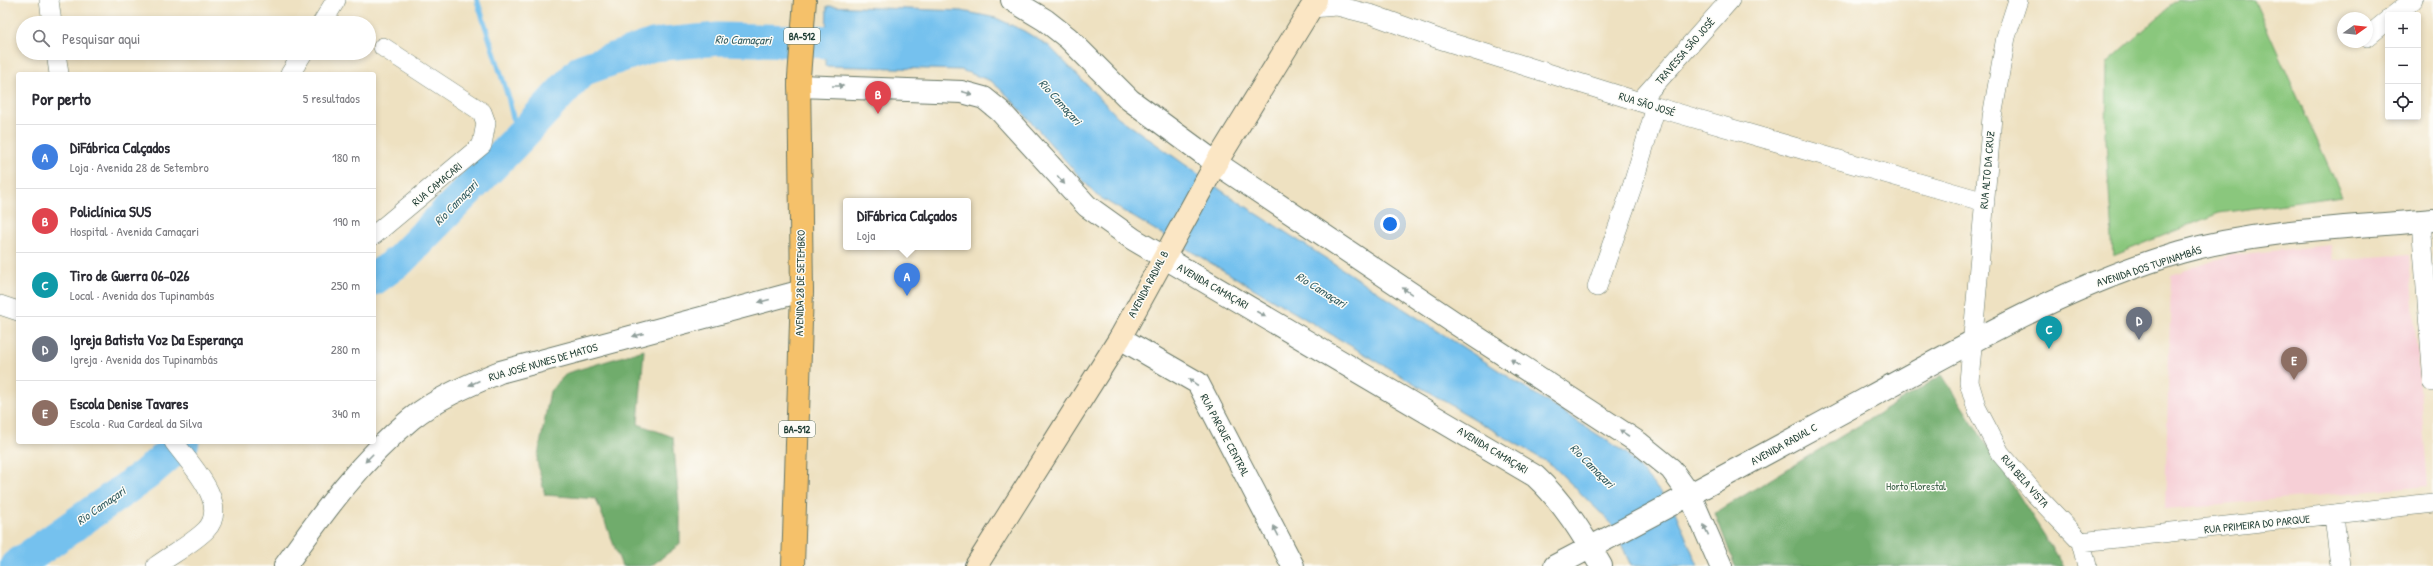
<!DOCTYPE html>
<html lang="pt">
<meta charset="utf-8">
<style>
body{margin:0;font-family:"Patrick Hand",sans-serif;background:#f7f7f7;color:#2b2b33}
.controls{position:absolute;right:12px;top:12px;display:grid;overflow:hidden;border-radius:4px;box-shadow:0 2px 6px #0003}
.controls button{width:36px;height:36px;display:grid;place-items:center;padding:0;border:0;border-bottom:1px solid #e1e1e2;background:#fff;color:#2b2b33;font:20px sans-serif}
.compass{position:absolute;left:2337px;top:12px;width:36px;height:36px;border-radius:50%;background:#fff;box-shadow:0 2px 6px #0003;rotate:75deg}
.you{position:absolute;left:1390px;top:224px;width:14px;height:14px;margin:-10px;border:3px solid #fff;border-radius:50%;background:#1a73e8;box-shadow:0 0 0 6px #1a73e833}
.badge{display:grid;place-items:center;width:26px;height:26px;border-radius:50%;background:#c8321e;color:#fff;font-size:13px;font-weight:700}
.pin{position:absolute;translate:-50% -33px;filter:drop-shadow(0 1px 2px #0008)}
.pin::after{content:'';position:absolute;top:21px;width:14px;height:12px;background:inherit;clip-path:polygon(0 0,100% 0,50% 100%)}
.popup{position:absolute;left:843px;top:198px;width:128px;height:52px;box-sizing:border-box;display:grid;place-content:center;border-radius:4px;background:#fff;filter:drop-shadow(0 1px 3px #0005);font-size:13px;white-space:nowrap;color:#7c7c81}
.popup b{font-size:15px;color:#2b2b33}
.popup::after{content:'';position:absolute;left:50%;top:100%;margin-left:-8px;border:8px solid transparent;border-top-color:#fff}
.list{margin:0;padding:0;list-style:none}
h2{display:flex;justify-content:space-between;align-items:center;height:52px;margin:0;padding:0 16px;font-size:17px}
h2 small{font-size:13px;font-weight:400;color:#7c7c81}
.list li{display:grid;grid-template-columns:26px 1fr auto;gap:12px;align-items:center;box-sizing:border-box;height:64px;padding:0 16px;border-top:1px solid #e1e1e2}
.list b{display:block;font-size:15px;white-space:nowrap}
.list p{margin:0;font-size:13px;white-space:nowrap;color:#7c7c81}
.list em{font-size:13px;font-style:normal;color:#7c7c81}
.icon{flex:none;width:22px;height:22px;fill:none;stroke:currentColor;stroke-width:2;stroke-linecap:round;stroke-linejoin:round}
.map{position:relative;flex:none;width:2433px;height:566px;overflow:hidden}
.search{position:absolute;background:#fff;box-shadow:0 2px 6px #0003;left:16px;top:16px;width:360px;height:44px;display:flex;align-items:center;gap:10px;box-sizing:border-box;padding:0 14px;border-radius:22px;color:#7c7c81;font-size:15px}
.panel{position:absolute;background:#fff;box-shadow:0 2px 6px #0003;left:16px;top:72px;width:360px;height:372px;border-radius:4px}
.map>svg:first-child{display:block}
</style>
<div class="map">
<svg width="2433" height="566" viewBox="0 0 2433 566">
<rect width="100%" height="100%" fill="#fdfcf7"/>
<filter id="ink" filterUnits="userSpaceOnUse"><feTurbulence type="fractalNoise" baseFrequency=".025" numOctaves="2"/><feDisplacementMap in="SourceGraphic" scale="8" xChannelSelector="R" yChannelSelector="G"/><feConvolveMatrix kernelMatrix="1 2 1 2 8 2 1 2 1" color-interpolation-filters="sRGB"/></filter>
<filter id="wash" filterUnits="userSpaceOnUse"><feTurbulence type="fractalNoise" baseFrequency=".012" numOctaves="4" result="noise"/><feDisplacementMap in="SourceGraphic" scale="16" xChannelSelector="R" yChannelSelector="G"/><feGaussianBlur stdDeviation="0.9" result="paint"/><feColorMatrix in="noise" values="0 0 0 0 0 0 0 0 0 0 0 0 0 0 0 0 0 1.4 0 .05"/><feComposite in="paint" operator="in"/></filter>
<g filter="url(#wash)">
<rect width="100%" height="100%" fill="#eee1c1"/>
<path fill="#f6cfd6" d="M2331 245 2333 260 2409 254 2428 486 2165 509 2171 275 2231 255Z"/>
<path fill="#8ac77d" stroke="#548258" d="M2177 0H2254L2342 196 2219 213 2113 256 2106 140 2107 63Z"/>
<path fill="#6fac6c" stroke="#477450" d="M644 350 638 424 673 437 680 516V544L651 566H622L596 499 545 495 537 461 550 391 567 373Z
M1942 375 2064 566H1735L1715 513Z"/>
<path fill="#74c1ee" stroke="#4a7f91" d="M827 6 962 11 996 18 1024 31 1049 46 1118 117 1225 193 1626 453 1673 507 1698 566H1631L1613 525 1552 465 1096 195 1008 96 991 81 961 70 825 66Z"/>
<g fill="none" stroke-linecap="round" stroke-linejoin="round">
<path stroke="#74c1ee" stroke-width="5.5" d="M477 0 508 96 518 139"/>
<path stroke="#74c1ee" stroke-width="33" d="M374 279 400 260 518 139 582 70 653 45 719 39 871 43
M16 566 145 475 183 442"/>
</g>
</g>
<g filter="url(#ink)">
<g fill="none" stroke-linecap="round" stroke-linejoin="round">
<defs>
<path id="minor" d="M49 0 52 23
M2018 0 2006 37 1992 117 1969 382 1977 409 2000 453 2036 495 2081 542 2087 566
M1311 8 1337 6 1373 15 1439 39 1656 107 1985 202
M2394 15 2413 0
M322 23 336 0
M2367 37 2388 20
M56 53 59 74
M290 74 303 53
M1640 101 1730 0
M2421 221 2433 382
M374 235 482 145 486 123 482 112 383 47
M1597 287 1632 187 1656 107
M0 305 18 311
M2334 516 2340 566
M2081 542 2433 503
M156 566C171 555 193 543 206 530 231 504 189 463 174 442"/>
<path id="tertiary" d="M1012 0 1045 20 1068 38 1130 100 1216 163 1455 323 1639 443 1671 469 1690 495 1721 566
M799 86 962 92 984 98 1000 111 1087 206 1133 239 1535 476C1563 502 1582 533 1601 566
M1120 338 1198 383 1293 566
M285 566C323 513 360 461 411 419 437 398 469 385 500 372L802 291
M1555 566C1660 511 1764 455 1868 398 1969 343 2071 284 2181 252 2263 229 2349 228 2433 220"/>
<path id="secondary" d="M976 566 1120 338 1216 163 1316 0"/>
<path id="primary" d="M793 566 802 291 799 77 805 0"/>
</defs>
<use href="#minor" stroke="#677665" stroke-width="20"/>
<use href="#tertiary" stroke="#677665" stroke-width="24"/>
<use href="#secondary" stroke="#677665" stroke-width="24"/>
<use href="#primary" stroke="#677665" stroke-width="24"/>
<use href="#minor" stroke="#fff" stroke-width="19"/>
<use href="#tertiary" stroke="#fff" stroke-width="22"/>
<use href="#secondary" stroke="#fbe6c4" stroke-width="22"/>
<use href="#primary" stroke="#f5c16b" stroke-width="22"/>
</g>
<defs><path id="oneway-solid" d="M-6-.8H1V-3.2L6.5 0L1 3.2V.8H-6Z"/></defs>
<g fill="#8f9e9a">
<use href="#oneway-solid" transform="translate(838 86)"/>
<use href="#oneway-solid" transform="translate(967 93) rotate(16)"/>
<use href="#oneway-solid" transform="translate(1061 180) rotate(49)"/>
<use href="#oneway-solid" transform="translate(1407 291) rotate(-146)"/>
<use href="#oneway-solid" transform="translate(764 301) rotate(165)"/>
<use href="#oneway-solid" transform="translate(1261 314) rotate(30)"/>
<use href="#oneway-solid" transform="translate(638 335) rotate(165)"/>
<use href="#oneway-solid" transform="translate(1515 362) rotate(-147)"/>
<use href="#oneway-solid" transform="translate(1193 382) rotate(-144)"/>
<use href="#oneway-solid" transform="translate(474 383) rotate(156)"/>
<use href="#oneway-solid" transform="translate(1624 433) rotate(-147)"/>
<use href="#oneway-solid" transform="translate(369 458) rotate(134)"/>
<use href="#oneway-solid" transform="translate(1706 530) rotate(-115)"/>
<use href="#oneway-solid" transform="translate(1276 531) rotate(-117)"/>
</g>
</g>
<g text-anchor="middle" stroke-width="3" stroke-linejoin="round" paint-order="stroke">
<g fill="#fdfcf7" stroke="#62766e" stroke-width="1">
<rect x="784" y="28" width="36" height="16" rx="3"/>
<rect x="779" y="421" width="36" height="16" rx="3"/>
</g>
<g font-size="10" font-weight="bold" fill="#1f3d34">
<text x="802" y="40">BA-512</text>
<text x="797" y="433">BA-512</text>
</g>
<g font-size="11" fill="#1f3d34" stroke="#fdfcf7">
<text transform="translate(1685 51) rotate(-49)" y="4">TRAVESSA SÃO JOSÉ</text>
<text transform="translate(1647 104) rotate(17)" y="4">RUA SÃO JOSÉ</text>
<text transform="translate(1987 170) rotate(-85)" y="4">RUA ALTO DA CRUZ</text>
<text transform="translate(437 184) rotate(-40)" y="4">RUA CAMACARI</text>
<text transform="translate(2149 266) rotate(-18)" y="4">AVENIDA DOS TUPINAMBÁS</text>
<text transform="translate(800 283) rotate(-89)" y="4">AVENIDA 28 DE SETEMBRO</text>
<text transform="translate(1148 284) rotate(-62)" y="4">AVENIDA RADIAL B</text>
<text transform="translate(1213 286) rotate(30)" y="4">AVENIDA CAMAÇARI</text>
<text transform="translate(543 362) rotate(-16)" y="4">RUA JOSÉ NUNES DE MATOS</text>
<text transform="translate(1225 435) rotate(62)" y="4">RUA PARQUE CENTRAL</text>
<text transform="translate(1784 444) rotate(-29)" y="4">AVENIDA RADIAL C</text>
<text transform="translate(1493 450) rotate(31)" y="4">AVENIDA CAMAÇARI</text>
<text transform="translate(2025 481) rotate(49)" y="4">RUA BELA VISTA</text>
<text transform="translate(2257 524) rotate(-6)" y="4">RUA PRIMEIRA DO PARQUE</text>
</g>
<g font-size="11" fill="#3a6046" stroke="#fdfcf7">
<text x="1916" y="490">Horto Florestal</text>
</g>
<g font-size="12" font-style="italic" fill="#345e62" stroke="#fdfcf7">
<text transform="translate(743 40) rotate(1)" y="4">Rio Camaçari</text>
<text transform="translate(1060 102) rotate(48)" y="4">Rio Camaçari</text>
<text transform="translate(456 203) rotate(-46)" y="4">Rio Camaçari</text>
<text transform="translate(1321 290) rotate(32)" y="4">Rio Camaçari</text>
<text transform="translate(1592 466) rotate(45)" y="4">Rio Camaçari</text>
<text transform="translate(101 506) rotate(-35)" y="4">Rio Camaçari</text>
</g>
</g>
</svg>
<div class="controls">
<button>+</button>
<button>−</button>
<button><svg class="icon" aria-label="locate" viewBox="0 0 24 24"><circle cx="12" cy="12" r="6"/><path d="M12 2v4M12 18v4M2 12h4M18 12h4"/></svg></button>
</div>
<svg class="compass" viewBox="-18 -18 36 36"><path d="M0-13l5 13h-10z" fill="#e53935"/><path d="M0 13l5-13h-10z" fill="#7c7c81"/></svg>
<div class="you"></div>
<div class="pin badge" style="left:907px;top:296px;background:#3f7fe0">A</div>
<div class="popup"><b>DiFábrica Calçados</b>Loja</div>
<div class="pin badge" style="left:878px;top:114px;background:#e0444e">B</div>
<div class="pin badge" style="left:2049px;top:349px;background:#0f9aa8">C</div>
<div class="pin badge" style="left:2139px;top:340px;background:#6b7280">D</div>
<div class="pin badge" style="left:2294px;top:380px;background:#8d6e63">E</div>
<div class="search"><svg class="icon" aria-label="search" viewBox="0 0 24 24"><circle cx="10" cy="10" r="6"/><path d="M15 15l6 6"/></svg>Pesquisar aqui</div>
<section class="panel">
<h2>Por perto<small>5 resultados</small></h2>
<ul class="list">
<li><span class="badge" style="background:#3f7fe0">A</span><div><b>DiFábrica Calçados</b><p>Loja · Avenida 28 de Setembro</p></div><em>180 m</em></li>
<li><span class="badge" style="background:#e0444e">B</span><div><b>Policlínica SUS</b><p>Hospital · Avenida Camaçari</p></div><em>190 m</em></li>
<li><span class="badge" style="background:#0f9aa8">C</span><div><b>Tiro de Guerra 06-026</b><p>Local · Avenida dos Tupinambás</p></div><em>250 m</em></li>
<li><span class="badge" style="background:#6b7280">D</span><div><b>Igreja Batista Voz Da Esperança</b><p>Igreja · Avenida dos Tupinambás</p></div><em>280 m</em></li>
<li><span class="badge" style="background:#8d6e63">E</span><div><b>Escola Denise Tavares</b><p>Escola · Rua Cardeal da Silva</p></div><em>340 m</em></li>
</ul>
</section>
</div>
